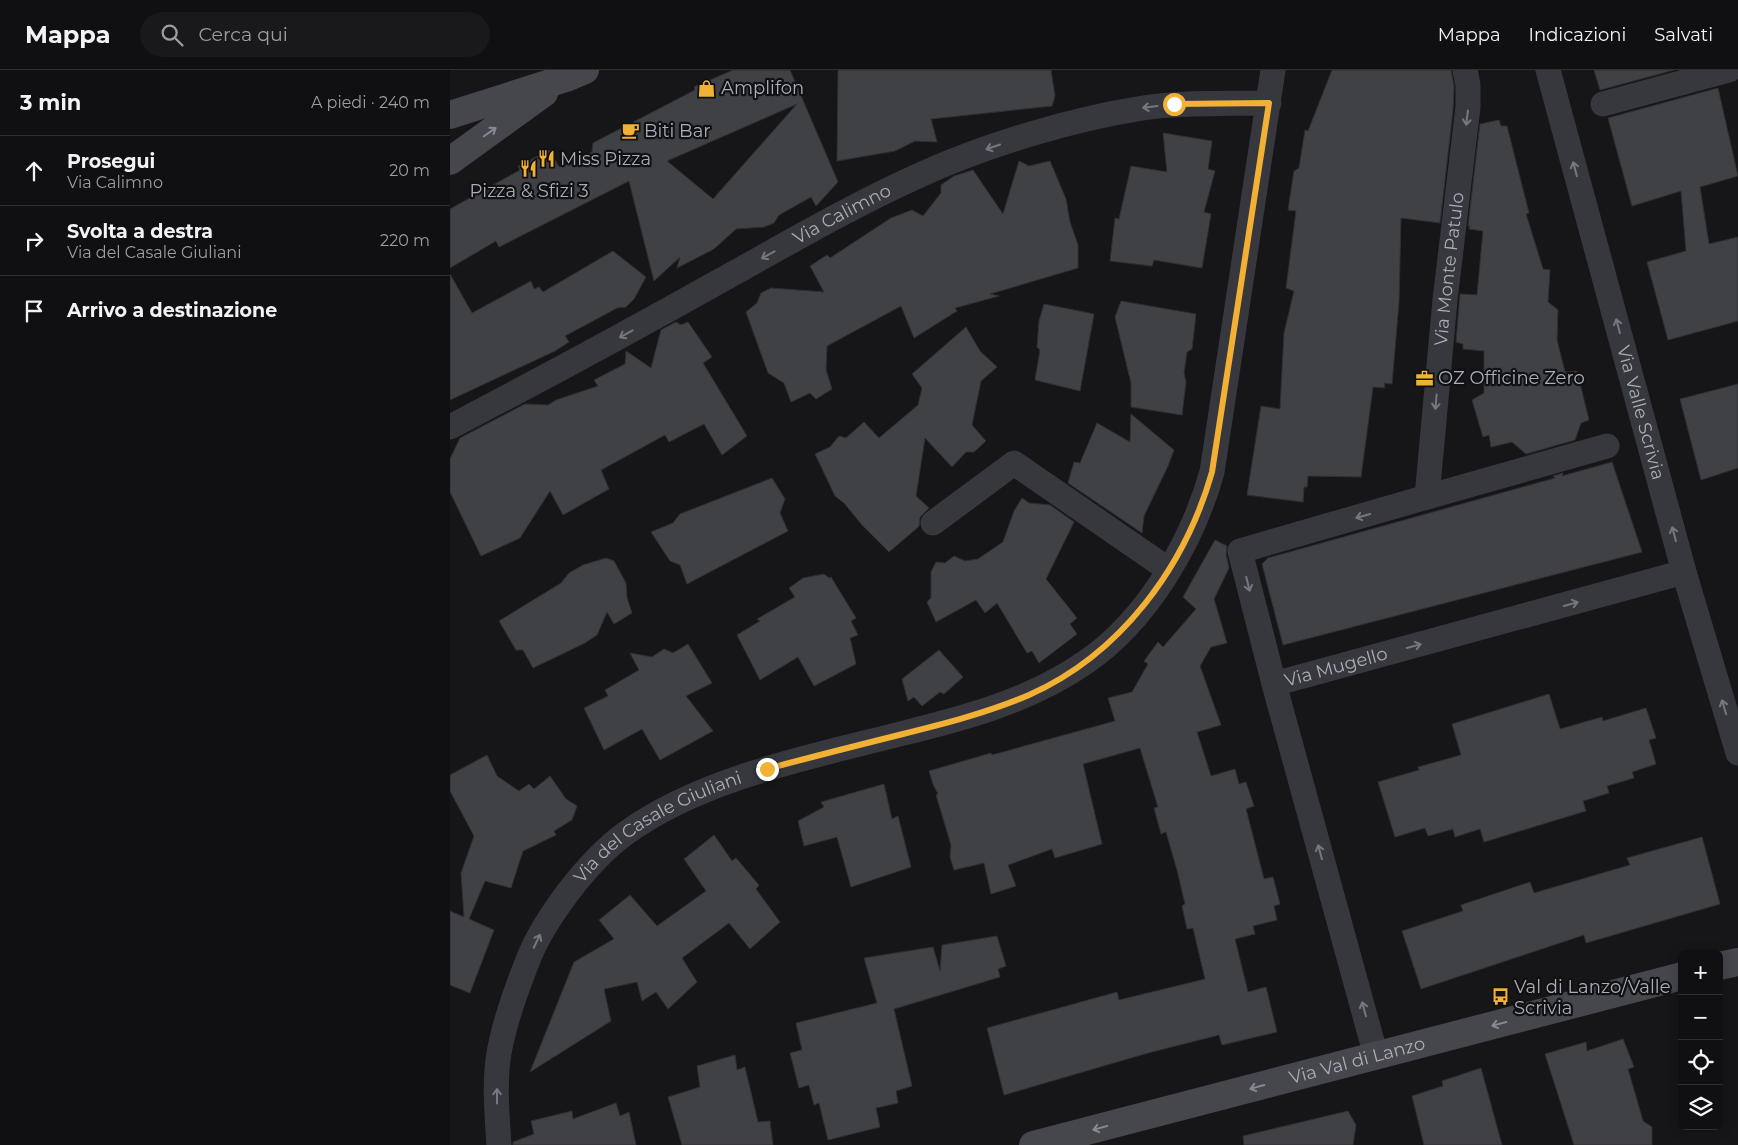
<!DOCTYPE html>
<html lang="it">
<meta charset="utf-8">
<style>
body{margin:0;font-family:Montserrat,sans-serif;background:#19191b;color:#f1f3f6}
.controls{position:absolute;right:15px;bottom:15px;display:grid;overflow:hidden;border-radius:8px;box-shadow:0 2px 12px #0003}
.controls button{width:45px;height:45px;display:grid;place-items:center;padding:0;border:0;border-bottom:1px solid #303032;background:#101012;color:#f1f3f6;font:25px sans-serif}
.stop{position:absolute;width:15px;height:15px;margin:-11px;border:4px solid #f2b134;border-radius:50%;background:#fff}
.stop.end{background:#f2b134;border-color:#fff;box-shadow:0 1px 5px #0008}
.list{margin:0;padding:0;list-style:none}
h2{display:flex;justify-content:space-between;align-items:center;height:65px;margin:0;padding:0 20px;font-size:21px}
h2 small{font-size:16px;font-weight:400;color:#9c9d9f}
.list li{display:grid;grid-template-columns:32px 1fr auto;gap:15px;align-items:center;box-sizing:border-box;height:70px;padding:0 20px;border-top:1px solid #303032}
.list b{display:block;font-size:19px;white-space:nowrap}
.list p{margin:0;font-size:16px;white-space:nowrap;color:#9c9d9f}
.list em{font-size:16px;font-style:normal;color:#9c9d9f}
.icon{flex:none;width:28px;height:28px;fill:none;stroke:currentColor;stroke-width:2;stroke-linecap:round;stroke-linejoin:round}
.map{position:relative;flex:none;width:1288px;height:1075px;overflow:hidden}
header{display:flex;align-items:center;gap:30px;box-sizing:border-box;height:70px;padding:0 25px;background:#101012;border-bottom:1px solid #303032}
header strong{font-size:24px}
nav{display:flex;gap:28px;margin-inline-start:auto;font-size:18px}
.search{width:350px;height:45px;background:#19191b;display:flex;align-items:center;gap:12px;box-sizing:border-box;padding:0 18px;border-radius:28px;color:#9c9d9f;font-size:19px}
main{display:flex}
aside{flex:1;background:#101012}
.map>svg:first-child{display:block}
</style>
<header>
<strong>Mappa</strong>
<div class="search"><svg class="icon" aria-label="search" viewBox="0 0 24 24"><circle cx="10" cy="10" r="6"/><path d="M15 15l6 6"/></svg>Cerca qui</div>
<nav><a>Mappa</a><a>Indicazioni</a><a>Salvati</a></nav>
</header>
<main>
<aside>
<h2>3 min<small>A piedi · 240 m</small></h2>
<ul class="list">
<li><svg class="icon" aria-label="ahead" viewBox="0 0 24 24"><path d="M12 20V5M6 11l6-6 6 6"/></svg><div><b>Prosegui</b><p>Via Calimno</p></div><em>20 m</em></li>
<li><svg class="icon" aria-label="right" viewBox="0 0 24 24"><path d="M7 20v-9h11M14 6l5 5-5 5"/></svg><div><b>Svolta a destra</b><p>Via del Casale Giuliani</p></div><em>220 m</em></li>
<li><svg class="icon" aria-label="arrive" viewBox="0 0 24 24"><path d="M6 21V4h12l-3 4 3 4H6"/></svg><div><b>Arrivo a destinazione</b></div></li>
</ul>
</aside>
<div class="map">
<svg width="1288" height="1075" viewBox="0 0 1288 1075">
<rect width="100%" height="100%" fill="#161618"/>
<path fill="#404145" stroke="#303034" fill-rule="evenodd" d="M283 0H340L388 112 366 136 361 127 329 145 324 153 314 157 286 159 264 179 227 198 230 187 204 211 179 111 49 177 46 171 0 198V139L70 100 68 96 100 80 109 97 142 82 143 73 245 20 244 17ZM347 34 263 129 217 91Z
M388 0H601L605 26 602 36 481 49 487 72 465 71 445 81 387 91Z
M882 0H1001L1004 16 1003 40 990 153 951 148 949 232 942 314 934 313 935 318 923 317 911 407 858 406 857 417H854L853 432 797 425 811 336 830 339 834 263 844 221 836 218 846 141 838 140 844 101 849 98 855 60 858 61Z
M1144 0H1224L1150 20Z
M1268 18 1288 106 1250 117 1259 174 1288 167V251L1218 270 1197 192 1236 181 1231 121 1182 136 1158 48Z
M1049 50 1051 56H1057L1079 143 1076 144 1093 199 1100 200 1098 232 1108 240 1107 270 1115 302 1127 301 1139 350 1131 353 1125 370 1076 384 1062 372 1041 377 1039 365 1033 367 1022 330 1034 323V281L1013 279V274L1006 272 1010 224 1027 225 1033 161 1019 159 1020 156H1018L1030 54Z
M713 63 762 71 758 99 765 101 754 142 761 144 752 198 704 190 702 196 660 191 665 148 669 149 681 96 717 102Z
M569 91 579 96 600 91 616 129 620 152 628 175V198L540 224 549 226 505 238 507 241 464 268 451 236 377 276 376 300 382 319 366 329 360 323 341 332 334 313 318 303 296 242 307 233 311 223 321 218 374 222 360 196 377 185 380 188 441 148 462 140 473 146 491 123V115L504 106 523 100 553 144Z
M163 181 196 207 184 229 176 237 167 238 115 266 119 272 105 281 0 330V204L22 243 81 211 84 219 89 217 93 222Z
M671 231 746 244 742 279 737 282 734 303 736 312 732 345 681 337V313L665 247Z
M594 234 644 244 630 321 585 310 590 280 587 277 589 251Z
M226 252 231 255 238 252 262 287 253 293 297 366 272 385 254 354 219 372 215 365 151 400 159 419 113 445 100 421 70 468 31 486 0 422V389L10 368 75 334 98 335 106 330 148 316 144 310 175 294 176 281 201 298 211 260Z
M516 257 530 281 547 297 531 311 522 355 536 371 524 382H516L502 397 475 368 466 426 479 438 470 447 469 456 466 459 439 482 412 455 394 433 385 426 365 384 380 377 389 366 396 368 414 352 429 368 468 335 472 318 462 304Z
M1288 314V398L1251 410 1230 329Z
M681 344 724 380 718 396 694 446 692 463 618 413 624 392 630 393 647 353 680 372Z
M1162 392 1192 482 833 575 812 494 818 488 1105 408 1103 406 1113 403 1112 406Z
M322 408 335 429 330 443 338 461 237 514 230 495 220 491 201 462 223 453 230 444Z
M572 428 579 433 600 435 624 452 596 509 627 548 620 554 627 564 589 593 582 581 577 583 547 533 535 543 526 530 486 552 477 532 481 528V502L486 492 495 493 504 486 515 491 528 489 553 472 564 441Z
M765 470 777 476 776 484 779 498 764 529 777 573 761 577 750 596 771 655 747 662 761 706 785 699 789 714 796 712 804 736 796 739 814 809 823 807 830 834 824 836 827 850 803 856 805 864 785 869 798 922 816 917 827 962 772 975 769 965 698 983 554 1025 537 958 667 922 669 930 755 909 743 858 737 859 732 836 735 834 727 800 716 762 711 764 704 738 708 737 690 678 633 694 652 774 605 788 602 779 558 795 566 816 541 824 534 793 504 800 500 787 501 775 486 725 488 724 483 714 479 701 541 683 542 685 665 651 658 628 682 622 698 594 694 591 708 572 713 577 746 539 733 527Z
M156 488 164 491 176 513 177 528 182 543 164 554 157 542 147 565 135 573 83 598 73 580H66L49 551 111 513 119 503 133 495Z
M374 504 379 508 381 507 406 548 401 551 408 565 400 568 406 594 364 616 348 587 310 610 287 565 310 551 307 549 345 527 339 518 353 508Z
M238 574 262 613 236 626 263 661 210 690 192 659 154 680 134 638 158 626 155 620 189 600 180 583 202 587 214 579 223 583Z
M489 580 513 607 494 624 490 622 472 636 464 627 458 631 452 609Z
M1099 624 1110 659 1152 647 1153 651 1196 638 1206 668 1199 670 1206 694 1182 702 1184 708 1157 716 1159 723 1133 731 1136 741 1034 772 1030 759 1005 767 1003 759 978 766 975 758 945 767 928 712 969 700 968 697 1011 685 1002 654Z
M37 685 47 706 69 721 79 714 84 719 100 706 116 729 127 736 122 750 104 761 106 765 73 781 61 818 35 811 19 849 44 860 20 923 0 915V841L14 847 11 803 24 766 0 721V705Z
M434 714 442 749 448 746 461 797 401 817 387 767 354 776 348 751 374 737 371 732Z
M264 765 282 791 286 788 309 815 306 819 330 852 300 879 279 853 232 888 247 912 218 939 206 922 192 931 187 912 154 919 161 951 80 1002 124 892 164 869 149 850 180 825 207 856 256 821 234 789Z
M1252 767 1270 834 1136 873 1134 865 971 919 952 861 1013 841 1011 835 1080 812 1084 823 1180 795 1177 788Z
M547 866 556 896 548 899 550 907 444 939 462 1016 446 1021 448 1033 426 1038 430 1057 378 1070 369 1033 364 1035 359 1015 349 1018 340 983 352 980 346 953 427 933 414 888 483 877 490 901 492 875Z
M1173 969 1184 997 1178 999 1193 1051 1202 1057V1075H1124L1095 984 1136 972 1137 981Z
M285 985 287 1000 295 997 308 1052 320 1051 323 1075H232L218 1027 250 1017 247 996Z
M1031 998 1052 1075H974L962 1026 993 1016 992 1011Z
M166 1033 170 1046 179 1042 186 1075H63V1072L84 1064 81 1051 122 1041 123 1049Z
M898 1041 906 1055 903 1075H794L793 1066Z"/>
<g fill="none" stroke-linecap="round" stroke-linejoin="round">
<g stroke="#37383d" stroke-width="25">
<path id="s1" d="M1098 0 1234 502 1288 683"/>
<path d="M1153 34 1279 0"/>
<path id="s2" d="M0 357C90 310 179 262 268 212 335 175 401 136 470 105 536 75 622 49 693 38 735 32 777 34 819 33"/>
<path d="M977 427 1157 376"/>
<path d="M483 453 564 393 719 500"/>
<path id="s3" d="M824 614 790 481 977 427 995 230 1018 37V15L1015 0"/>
<path id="s4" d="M926 986 824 614 1234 502"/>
<path id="s5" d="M49 1075C47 1045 44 1013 49 983 55 949 67 917 80 885 90 861 104 841 119 821 136 799 154 779 176 763 252 708 360 687 450 664 515 648 580 631 636 592 697 550 742 473 762 402L823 0"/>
</g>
<g stroke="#45474d" stroke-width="28">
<path d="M0 45 116 8 135 0"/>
<path d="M0 91 94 23"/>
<path d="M1269 896 1288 892"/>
<path id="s6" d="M583 1075 1232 906"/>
</g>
</g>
<defs><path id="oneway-shaft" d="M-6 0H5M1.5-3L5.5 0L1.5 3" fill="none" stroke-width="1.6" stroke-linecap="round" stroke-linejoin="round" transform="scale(1.25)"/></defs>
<g stroke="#757881">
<use href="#oneway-shaft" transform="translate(700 37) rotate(173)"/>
<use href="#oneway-shaft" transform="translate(1017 48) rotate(97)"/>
<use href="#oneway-shaft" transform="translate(543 77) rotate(161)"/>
<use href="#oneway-shaft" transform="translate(1125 99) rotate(-105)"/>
<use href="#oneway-shaft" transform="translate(318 185) rotate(151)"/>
<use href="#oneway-shaft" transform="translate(1168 256) rotate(-105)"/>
<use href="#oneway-shaft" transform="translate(176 264) rotate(151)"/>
<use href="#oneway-shaft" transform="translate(986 332) rotate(95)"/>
<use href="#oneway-shaft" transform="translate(913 446) rotate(164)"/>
<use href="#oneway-shaft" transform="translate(1224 464) rotate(-105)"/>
<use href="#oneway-shaft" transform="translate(798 514) rotate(76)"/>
<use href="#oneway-shaft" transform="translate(1121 534) rotate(-15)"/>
<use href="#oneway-shaft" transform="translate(964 576) rotate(-15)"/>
<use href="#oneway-shaft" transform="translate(1274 637) rotate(-107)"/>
<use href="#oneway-shaft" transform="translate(870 782) rotate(-105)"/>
<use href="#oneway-shaft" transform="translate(87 871) rotate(-64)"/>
<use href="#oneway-shaft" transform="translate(914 939) rotate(-105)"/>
<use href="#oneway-shaft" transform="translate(47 1026) rotate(-90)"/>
</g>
<g stroke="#858993">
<use href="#oneway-shaft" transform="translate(40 62) rotate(-35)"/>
<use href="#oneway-shaft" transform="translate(1049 954) rotate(165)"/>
<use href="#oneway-shaft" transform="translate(807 1017) rotate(165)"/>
<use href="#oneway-shaft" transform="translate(650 1058) rotate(165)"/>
</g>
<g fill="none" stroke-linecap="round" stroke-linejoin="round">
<path stroke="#f2b134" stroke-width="6" d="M317 699C361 687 405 676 449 665 493 654 537 643 579 625 671 584 735 497 762 402L819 33 724 34"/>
</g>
<defs>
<symbol id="shop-bare" viewBox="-9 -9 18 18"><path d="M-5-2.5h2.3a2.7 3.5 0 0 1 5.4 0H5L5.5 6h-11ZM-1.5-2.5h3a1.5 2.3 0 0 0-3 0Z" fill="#f2b134" stroke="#111113" stroke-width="2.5" paint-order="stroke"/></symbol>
<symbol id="cafe-bare" viewBox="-9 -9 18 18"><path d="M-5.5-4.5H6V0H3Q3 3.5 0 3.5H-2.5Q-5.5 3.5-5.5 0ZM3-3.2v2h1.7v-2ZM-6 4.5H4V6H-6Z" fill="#f2b134" stroke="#111113" stroke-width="2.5" paint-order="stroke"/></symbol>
<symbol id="restaurant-bare" viewBox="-9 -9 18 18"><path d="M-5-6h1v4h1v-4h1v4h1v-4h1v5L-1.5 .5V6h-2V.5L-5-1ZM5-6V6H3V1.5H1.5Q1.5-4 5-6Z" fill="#f2b134" stroke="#111113" stroke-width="2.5" paint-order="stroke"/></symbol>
<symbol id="office-bare" viewBox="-9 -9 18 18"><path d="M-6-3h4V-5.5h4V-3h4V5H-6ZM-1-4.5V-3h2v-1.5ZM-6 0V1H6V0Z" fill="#f2b134" stroke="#111113" stroke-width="2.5" paint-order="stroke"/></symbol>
<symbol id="bus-bare" viewBox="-9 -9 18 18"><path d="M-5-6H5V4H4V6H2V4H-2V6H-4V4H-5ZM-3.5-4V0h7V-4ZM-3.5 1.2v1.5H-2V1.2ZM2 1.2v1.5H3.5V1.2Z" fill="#f2b134" stroke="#111113" stroke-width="2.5" paint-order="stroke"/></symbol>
</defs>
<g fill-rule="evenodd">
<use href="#shop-bare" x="244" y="6" width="25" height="25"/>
<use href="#cafe-bare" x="168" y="48" width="25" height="25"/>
<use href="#restaurant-bare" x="84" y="76" width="25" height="25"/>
<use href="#restaurant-bare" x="66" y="86" width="25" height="25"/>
<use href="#office-bare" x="962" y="296" width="25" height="25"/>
<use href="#bus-bare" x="1038" y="914" width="25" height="25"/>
</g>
<g text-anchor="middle" stroke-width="4.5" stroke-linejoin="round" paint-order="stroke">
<g font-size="18" fill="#a8adb8" stroke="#111113" text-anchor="start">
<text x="271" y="24">Amplifon</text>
<text x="194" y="67">Biti Bar</text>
<text x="110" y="95">Miss Pizza</text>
<text x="79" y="127" text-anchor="middle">Pizza &amp; Sfizi 3</text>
<text x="988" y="314">OZ Officine Zero</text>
<text x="1064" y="923">Val di Lanzo/Valle<tspan x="1064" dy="21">Scrivia</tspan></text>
</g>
<g font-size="18" fill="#a8adb8" stroke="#111113">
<text dy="6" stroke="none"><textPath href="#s2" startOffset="446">Via Calimno</textPath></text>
<text dy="6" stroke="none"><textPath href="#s3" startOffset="561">Via Monte Patulo</textPath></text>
<text dy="6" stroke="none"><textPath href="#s1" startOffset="355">Via Valle Scrivia</textPath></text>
<text dy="6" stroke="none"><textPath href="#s4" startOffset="450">Via Mugello</textPath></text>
<text dy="6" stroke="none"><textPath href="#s5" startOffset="382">Via del Casale Giuliani</textPath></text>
<text dy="6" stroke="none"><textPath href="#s6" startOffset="335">Via Val di Lanzo</textPath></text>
</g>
</g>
</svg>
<div class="controls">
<button>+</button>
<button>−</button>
<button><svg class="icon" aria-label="locate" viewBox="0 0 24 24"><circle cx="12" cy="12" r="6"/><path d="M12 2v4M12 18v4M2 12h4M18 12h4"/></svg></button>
<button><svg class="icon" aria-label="layers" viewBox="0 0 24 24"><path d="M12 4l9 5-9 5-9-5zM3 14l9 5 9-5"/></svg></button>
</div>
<div class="stop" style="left:724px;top:34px"></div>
<div class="stop end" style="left:317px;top:699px"></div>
</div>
</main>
